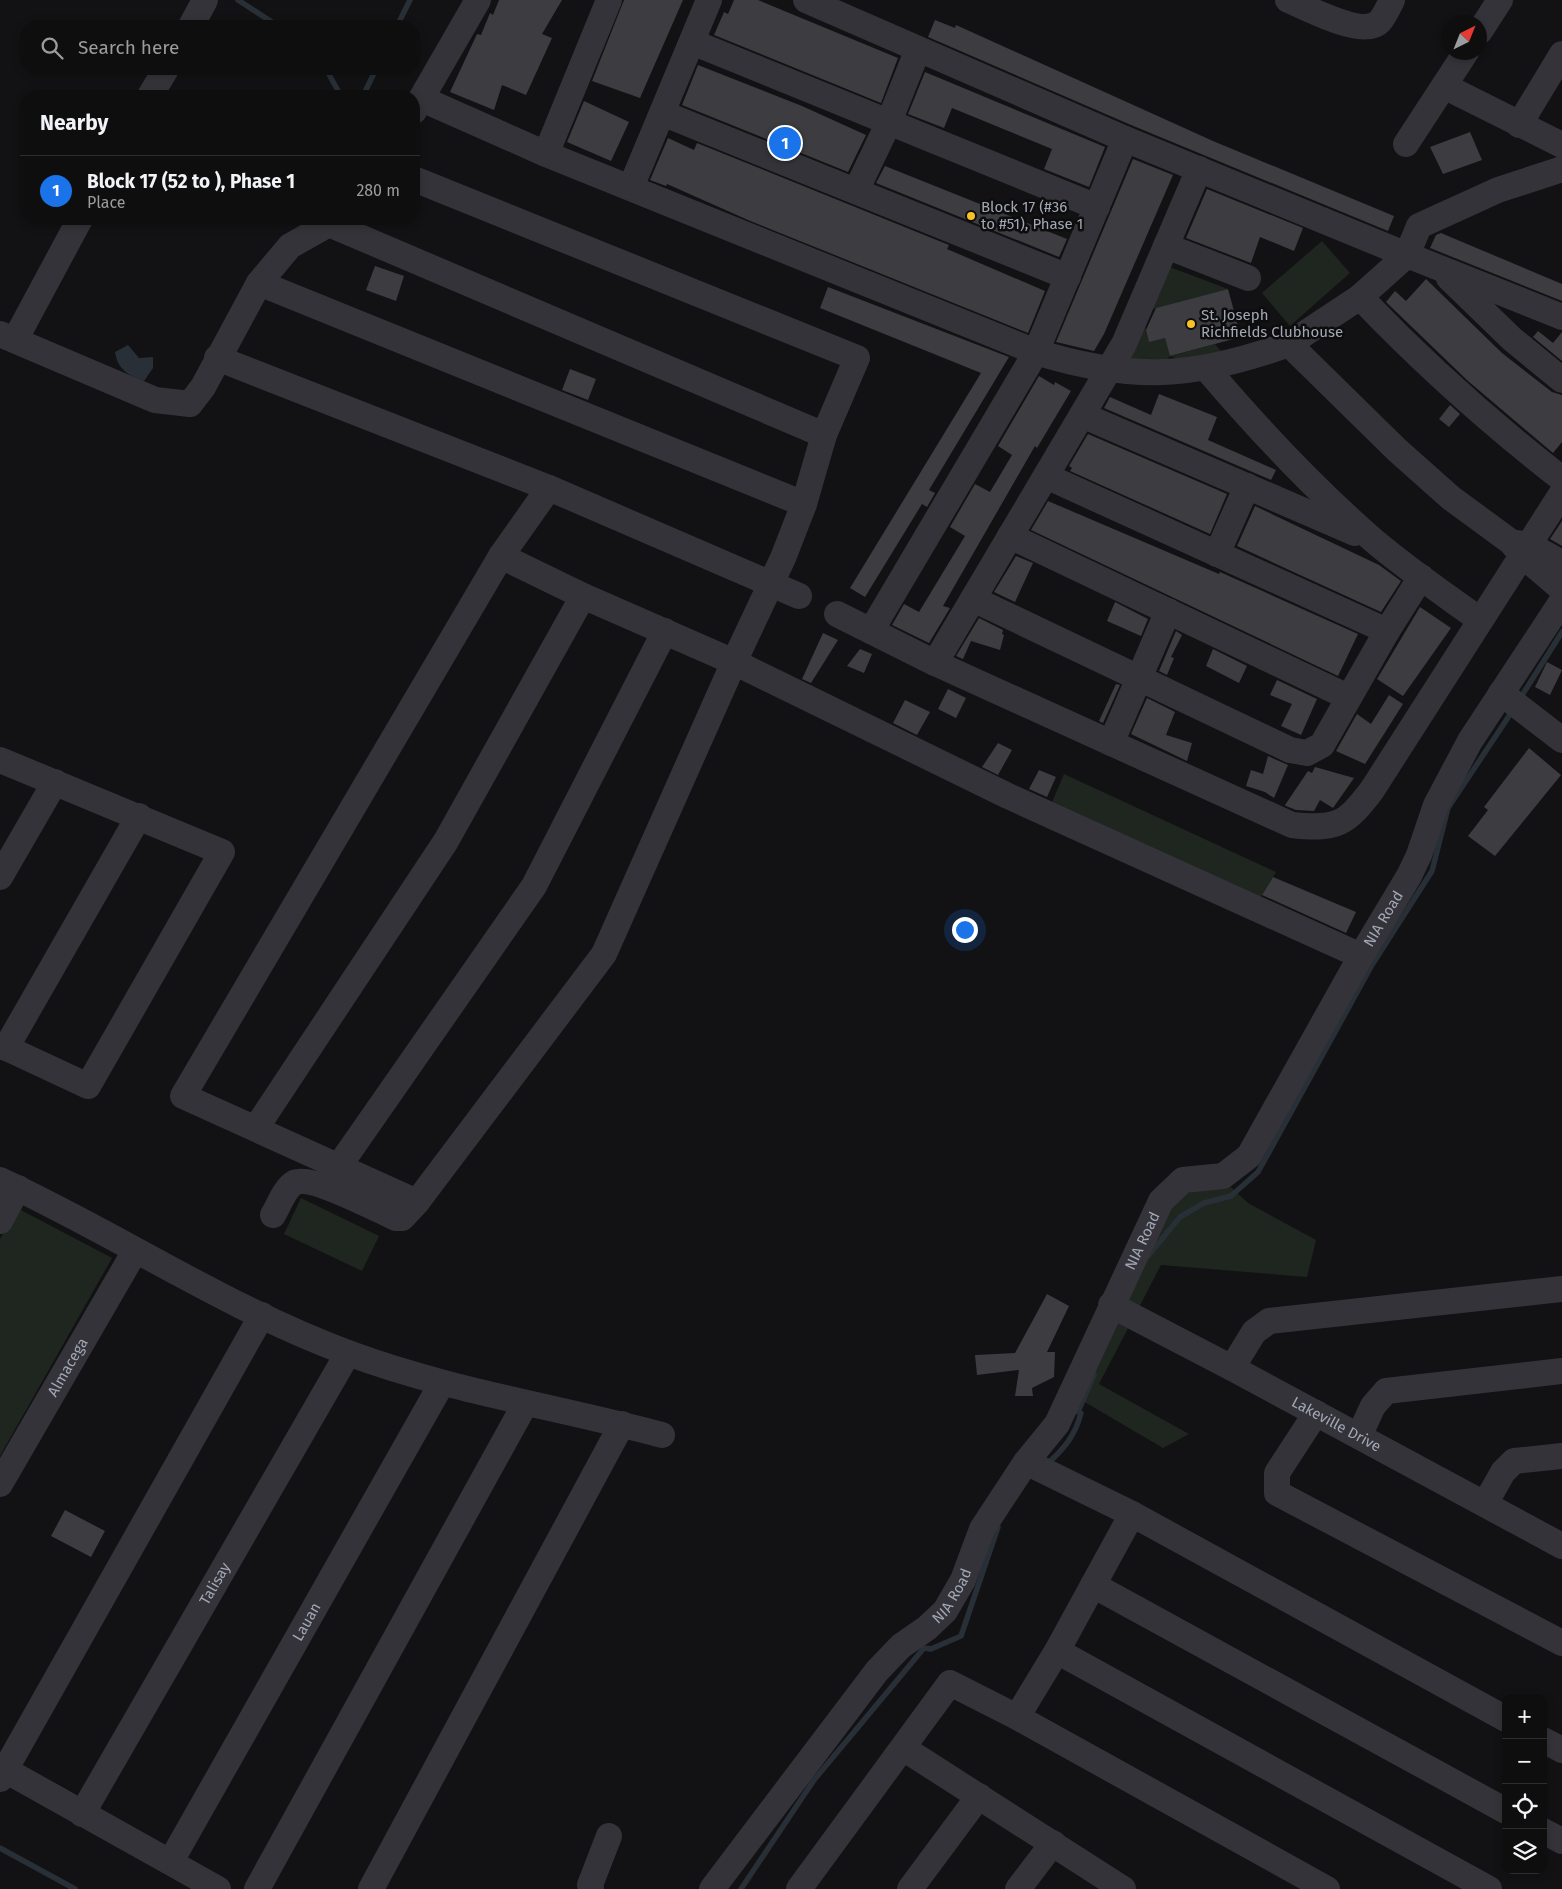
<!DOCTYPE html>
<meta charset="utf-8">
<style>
body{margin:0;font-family:"Fira Sans",sans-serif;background:#1c1c1d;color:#f1f3f6}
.controls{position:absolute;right:15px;bottom:15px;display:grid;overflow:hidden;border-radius:10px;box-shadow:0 2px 8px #0003}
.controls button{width:45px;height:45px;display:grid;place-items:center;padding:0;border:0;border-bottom:1px solid #2e2e2f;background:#0e0e0f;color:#f1f3f6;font:25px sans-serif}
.compass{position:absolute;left:1442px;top:15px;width:45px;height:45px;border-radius:50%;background:#0e0e0f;box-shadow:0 2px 8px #0003;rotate:43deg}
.you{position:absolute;left:964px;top:929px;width:18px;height:18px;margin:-12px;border:4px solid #fff;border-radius:50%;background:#1a73e8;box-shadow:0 0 0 8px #1a73e833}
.badge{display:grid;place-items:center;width:32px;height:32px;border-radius:50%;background:#1a73e8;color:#fff;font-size:16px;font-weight:700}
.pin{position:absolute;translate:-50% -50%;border:2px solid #fff;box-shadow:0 1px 5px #0006}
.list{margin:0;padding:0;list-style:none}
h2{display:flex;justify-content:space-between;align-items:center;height:65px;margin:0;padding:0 20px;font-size:21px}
h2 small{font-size:16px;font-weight:400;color:#9b9c9e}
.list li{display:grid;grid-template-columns:32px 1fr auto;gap:15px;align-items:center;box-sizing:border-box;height:70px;padding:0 20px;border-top:1px solid #2e2e2f}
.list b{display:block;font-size:19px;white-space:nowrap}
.list p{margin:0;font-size:16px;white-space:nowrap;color:#9b9c9e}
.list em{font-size:16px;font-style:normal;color:#9b9c9e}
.icon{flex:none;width:28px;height:28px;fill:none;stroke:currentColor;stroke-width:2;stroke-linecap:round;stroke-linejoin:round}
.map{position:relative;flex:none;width:1562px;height:1889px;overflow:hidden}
.search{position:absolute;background:#0e0e0f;box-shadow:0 2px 8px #0003;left:20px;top:20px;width:400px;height:55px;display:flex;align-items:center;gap:12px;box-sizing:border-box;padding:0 18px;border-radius:20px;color:#9b9c9e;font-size:19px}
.panel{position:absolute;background:#0e0e0f;box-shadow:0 2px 8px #0003;left:20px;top:90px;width:400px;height:135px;border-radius:20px}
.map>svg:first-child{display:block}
</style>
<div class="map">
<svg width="1562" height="1889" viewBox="0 0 1562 1889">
<rect width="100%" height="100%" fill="#121214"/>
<path fill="#1e261f" d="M1322 241 1350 273 1290 326 1262 293Z
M1154 261 1228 289 1141 312 1149 341 1165 338 1171 356 1215 344 1224 355 1186 362 1170 356 1159 367 1110 364Z
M1064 774 1276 872 1257 903 1048 812Z
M1219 1176 1248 1203 1316 1240 1307 1277 1161 1265 1099 1384 1189 1434 1163 1448 1066 1391 1168 1196Z
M301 1198 379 1236 362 1271 284 1234Z
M17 1208 112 1258 0 1456V1239Z"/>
<path fill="#282f37" d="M128 345 139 358 153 357V368L144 381C128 375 118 370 115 352Z"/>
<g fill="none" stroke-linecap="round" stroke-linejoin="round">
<path stroke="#282f37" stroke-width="5.5" d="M238 0 278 26
M397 26 410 0
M326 69 341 96
M363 96 376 69
M1519 700 1562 632
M1148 1256 1180 1217 1204 1203 1231 1196 1258 1172 1372 965 1432 871 1448 808 1513 710
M1046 1465C1064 1449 1075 1436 1081 1413L1078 1412 1094 1375
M0 1848 75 1889
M741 1889 814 1780 924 1648 931 1649 961 1636 998 1527"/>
</g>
<path fill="#3c3c41" d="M499 0H562L542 34 552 38 526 95 502 85 494 110 450 92 477 34 481 35 490 13 493 15Z
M624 0H683L640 98 592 81Z
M734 0H758L898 58 881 103 714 35 724 12 728 14Z
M935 20 955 28 956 25 1213 141 1394 216 1388 231 1131 125 928 37Z
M698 65 802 106 866 135 848 172 682 105Z
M925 72 1105 147 1089 187 1044 169 1052 149 952 108 944 128 908 114Z
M584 101 629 122 611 161 567 142Z
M1470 132 1482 160 1443 174 1430 147Z
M668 138 694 150 697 143 949 245 947 249 1045 291 1028 333 748 220 667 184 666 186 650 180Z
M1133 159 1173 175 1104 334 1094 351 1056 342Z
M885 166 1067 239 1059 257 876 183Z
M1207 189 1303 228 1294 251 1260 237 1251 263 1186 238Z
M1441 233 1562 284V301L1430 248 1436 235Z
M375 266 404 276 396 301 366 290Z
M1426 279 1502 353 1552 392 1562 395V442L1553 453 1468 381 1386 302 1395 291 1406 301Z
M828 287 1009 357 929 490 935 493 927 507 922 504 865 597 850 588 981 373 820 308Z
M1228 289 1241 337 1170 356 1165 338 1149 342 1146 330 1156 308Z
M1538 331 1553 343 1562 332V361L1533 337Z
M570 369 596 379 588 400 562 390Z
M1039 376 1054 385 1055 382 1071 391 1037 448 1035 446 943 606 950 608 929 643 892 625 904 604 919 612 965 536 950 527 975 484 990 492 1012 455 998 446Z
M1159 394 1217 417 1208 440 1276 470 1271 480 1104 408 1110 397 1151 415Z
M1450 405 1460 414 1449 427 1439 419Z
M1088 434 1227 494 1210 534 1070 471 1072 468 1069 466Z
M1048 501 1219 574 1220 572 1358 634 1338 676 1031 530Z
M1255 506 1379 565 1401 581 1381 612 1237 546Z
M1562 521V546L1550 539Z
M1016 556 1033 563 1015 602 994 592Z
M1115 602 1148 619 1141 636 1107 621Z
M1420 607 1451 628 1403 696 1377 679Z
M979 618 1003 630 1002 634 1004 635 1000 650 971 641 963 659 956 656Z
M1176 631 1182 635 1171 657 1174 658 1167 675 1159 671Z
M823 633 838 640 811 683 802 679Z
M860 649 872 654 864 673 847 666Z
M1213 649 1247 666 1239 683 1206 666Z
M1547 662 1562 670 1550 695 1535 687Z
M1277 680 1317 699 1301 735 1281 726 1292 704 1270 695Z
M1116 684 1120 685 1103 723 1099 721Z
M948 689 966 698 956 718 938 709Z
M1389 695 1403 704 1365 764 1336 751 1357 714 1371 724Z
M1147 698 1175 712 1166 735 1192 743 1187 761 1131 734Z
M905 700 930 712 917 735 893 723Z
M998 743 1012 750 998 775 982 767Z
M1529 748 1561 775 1495 856 1468 836 1488 810 1484 807Z
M1268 756 1288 765 1274 798 1265 792 1246 786 1251 770 1263 774Z
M1315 767 1354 778 1333 808 1320 800 1314 811 1296 810 1286 806 1285 805 1308 771 1312 773Z
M1039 770 1056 777 1047 797 1029 789Z
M1273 877 1356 912 1346 933 1262 895Z
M1047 1294 1069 1306 1047 1352H1055L1054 1377 1032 1388 1033 1396H1015L1019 1370 977 1375 975 1355 1015 1353Z
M65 1510 105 1531 91 1557 51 1536Z"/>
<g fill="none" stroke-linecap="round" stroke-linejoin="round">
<g stroke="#333339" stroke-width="26">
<path d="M806 0 1125 139 1407 255 1419 226 1498 190 1562 169"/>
<path d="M1288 0C1308 8 1364 39 1380 21 1385 15 1389 6 1392 0"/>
<path d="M191 26 205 0"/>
<path d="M1480 31 1500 0"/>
<path d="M692 42 1097 207"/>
<path d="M1444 86 1562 145"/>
<path d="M150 96 166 69"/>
<path d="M422 99 546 154 1036 352C1133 382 1194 378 1289 344"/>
<path d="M414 111 478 0"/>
<path d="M662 113 1068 277"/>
<path d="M1519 125 1562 54"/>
<path d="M1406 144 1466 52"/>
<path d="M546 154 609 0"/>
<path d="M631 187 709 0"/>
<path d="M856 191 889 122 918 49"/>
<path d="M329 224 824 435"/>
<path d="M1166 246 1248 278"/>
<path d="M1449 278 1512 339 1562 380"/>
<path d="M259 283 804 504"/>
<path d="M1360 297C1423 363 1490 423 1562 479"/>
<path d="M1562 317 1407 255 1360 297 1289 344 1397 450 1451 498 1511 542 1522 555 1562 589"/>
<path d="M0 334 155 400 190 404 203 387 259 283 290 246 329 224 333 219"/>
<path d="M15 340 80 219"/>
<path d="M217 358 549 488 799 596"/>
<path d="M1206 368C1258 429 1312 487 1373 540 1407 569 1444 594 1480 620"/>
<path d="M1082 415 1355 533"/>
<path d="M1046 476 1387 631"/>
<path d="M1010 536 1348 697"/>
<path d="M1517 543 1529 545 1562 563"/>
<path d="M1217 554 1247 486"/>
<path d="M501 556 583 596 734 662 1008 796 1361 956"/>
<path d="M973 599 1290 750 1307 753 1322 745 1387 631 1421 577"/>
<path d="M837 614 935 663 1292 825C1337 830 1346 824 1372 790L1562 493"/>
<path d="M871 631 1036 352 1125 139"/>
<path d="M935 663 1124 344 1199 169"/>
<path d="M1501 693 1562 740"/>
<path d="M1111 743 1168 611"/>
<path d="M0 760 222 852 88 1086 0 1045"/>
<path d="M0 877 55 782"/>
<path d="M6 1048 139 816"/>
<path d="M256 1128 446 841 583 596"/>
<path d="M0 1180C117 1234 226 1308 348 1353 450 1391 558 1407 662 1435"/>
<path d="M331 1183 339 1166 534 886 665 631"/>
<path d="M417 1202 183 1096 501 556 549 488"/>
<path d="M273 1215C278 1207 285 1188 294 1183 311 1174 378 1210 396 1218H402L417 1202 604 954 734 662 783 558 804 504 824 435 857 358 414 179"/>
<path d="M0 1221 18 1188"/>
<path id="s1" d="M1111 1305 1232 1368 1562 1546"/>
<path d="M1232 1368 1254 1332 1269 1321 1562 1289"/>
<path d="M1316 1413 1277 1473V1493L1562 1643"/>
<path d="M1359 1436 1373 1406 1386 1391 1562 1371"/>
<path d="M1026 1462 1132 1514 1506 1719"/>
<path id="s2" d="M0 1484 135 1251"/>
<path d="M1485 1504 1503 1472 1514 1461 1562 1456"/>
<path d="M1093 1585 1506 1811"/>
<path d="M1057 1651 1489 1889"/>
<path d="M1017 1717 1057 1651 1132 1514"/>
<path d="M1543 1740 1562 1750"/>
<path d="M903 1748 1123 1889"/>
<path d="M0 1767 218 1889"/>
<path d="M0 1779 262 1315"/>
<path id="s3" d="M82 1814 348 1353"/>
<path d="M1543 1831 1562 1841"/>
<path id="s4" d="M171 1861 442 1383"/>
<path d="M257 1889 525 1404"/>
<path d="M371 1889 622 1424"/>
<path d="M591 1889 590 1885 609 1836"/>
<path id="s5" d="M712 1889 877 1671 901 1646 927 1628 945 1611 963 1580 982 1529 1026 1462 1057 1424 1161 1201 1183 1180 1223 1176 1249 1156 1361 956 1409 876 1419 855 1436 805 1470 741 1562 601"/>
<path d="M799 1889 950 1683 1017 1717 1327 1889"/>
<path d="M910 1889 979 1796"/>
<path d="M1018 1889 1053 1843"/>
</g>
</g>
<g fill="#f8c226" stroke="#0d0d0e" stroke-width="2">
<circle cx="971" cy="216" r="5"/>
<circle cx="1191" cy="324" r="5"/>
</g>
<g text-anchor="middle" stroke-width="5" stroke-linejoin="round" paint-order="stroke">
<g font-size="15" fill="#a3a7b5" stroke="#0d0d0e" text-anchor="start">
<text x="981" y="212">Block 17 (#36<tspan x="981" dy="17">to #51), Phase 1</tspan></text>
<text x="1201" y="320">St. Joseph<tspan x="1201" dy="17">Richfields Clubhouse</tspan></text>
</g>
<g font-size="15" fill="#a3a7b5" stroke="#0d0d0e">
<text dy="5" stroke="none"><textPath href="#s5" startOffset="1206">NIA Road</textPath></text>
<text dy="5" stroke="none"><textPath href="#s5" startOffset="786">NIA Road</textPath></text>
<text dy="5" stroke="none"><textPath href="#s2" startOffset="135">Almacega</textPath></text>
<text dy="5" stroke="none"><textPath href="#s1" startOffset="255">Lakeville Drive</textPath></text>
<text dy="5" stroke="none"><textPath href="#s3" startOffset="266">Talisay</textPath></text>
<text dy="5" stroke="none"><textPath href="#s5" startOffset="381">NIA Road</textPath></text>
<text dy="5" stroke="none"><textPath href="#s4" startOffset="275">Lauan</textPath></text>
</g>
</g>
</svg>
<div class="controls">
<button>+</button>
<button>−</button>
<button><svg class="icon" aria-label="locate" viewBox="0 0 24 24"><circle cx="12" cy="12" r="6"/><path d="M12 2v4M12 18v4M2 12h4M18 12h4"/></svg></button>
<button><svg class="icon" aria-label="layers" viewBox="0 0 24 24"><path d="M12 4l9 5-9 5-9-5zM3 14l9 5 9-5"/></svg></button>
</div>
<svg class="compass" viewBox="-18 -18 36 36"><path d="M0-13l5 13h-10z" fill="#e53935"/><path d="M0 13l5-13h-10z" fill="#9b9c9e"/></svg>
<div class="you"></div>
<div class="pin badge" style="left:785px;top:143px">1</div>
<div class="search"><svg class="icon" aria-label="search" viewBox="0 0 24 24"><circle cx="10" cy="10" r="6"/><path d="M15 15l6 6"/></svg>Search here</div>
<section class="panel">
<h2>Nearby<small></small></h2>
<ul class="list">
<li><span class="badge">1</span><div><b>Block 17 (52 to ), Phase 1</b><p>Place</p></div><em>280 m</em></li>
</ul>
</section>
</div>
